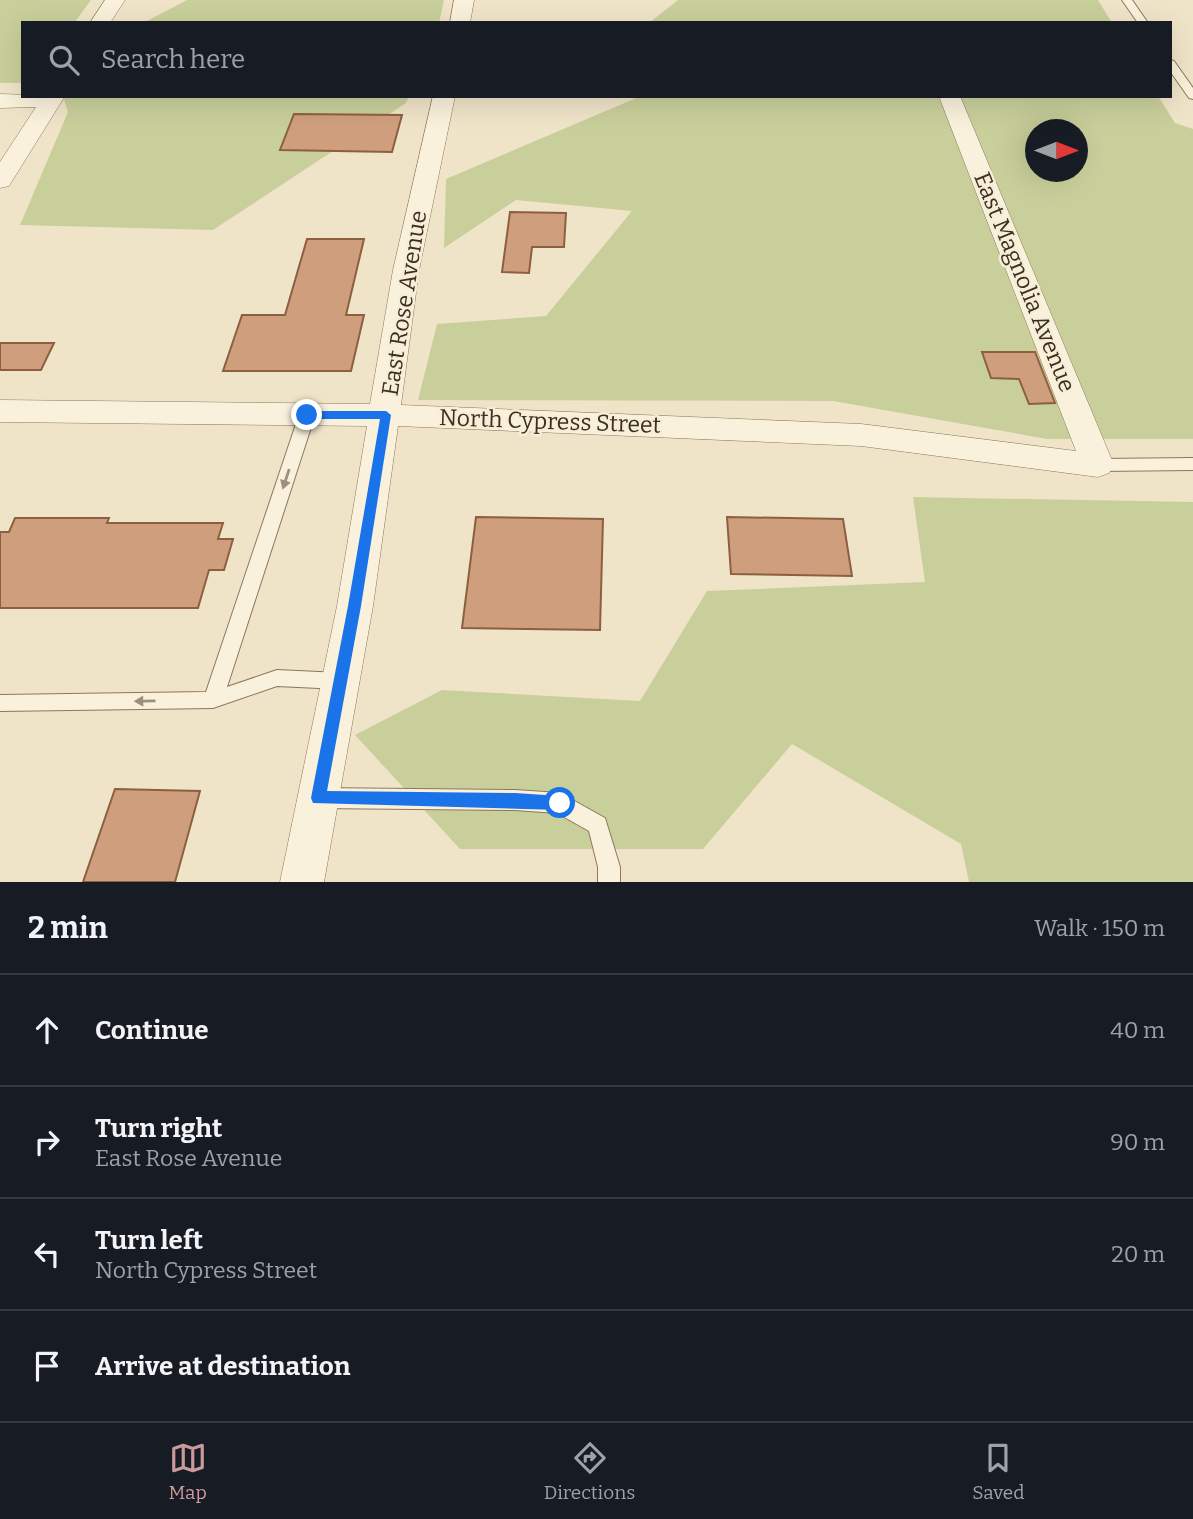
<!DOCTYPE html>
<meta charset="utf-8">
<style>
body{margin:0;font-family:Bitter,serif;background:#20242c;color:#f1f3f6}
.compass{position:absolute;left:1025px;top:119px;width:63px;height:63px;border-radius:50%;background:#171b24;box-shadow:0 7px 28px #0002;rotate:90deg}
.stop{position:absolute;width:21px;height:21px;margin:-16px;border:5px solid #1a73e8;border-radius:50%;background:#fff}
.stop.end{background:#1a73e8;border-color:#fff;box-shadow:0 2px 7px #0008}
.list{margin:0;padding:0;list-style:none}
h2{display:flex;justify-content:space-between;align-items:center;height:91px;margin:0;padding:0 28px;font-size:30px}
h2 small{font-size:23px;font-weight:400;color:#9ea1a6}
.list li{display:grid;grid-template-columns:46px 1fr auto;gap:21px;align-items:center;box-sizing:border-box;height:112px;padding:0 28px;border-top:2px solid #363941}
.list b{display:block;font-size:26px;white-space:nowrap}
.list p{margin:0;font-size:23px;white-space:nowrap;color:#9ea1a6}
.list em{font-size:23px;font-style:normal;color:#9ea1a6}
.icon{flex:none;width:38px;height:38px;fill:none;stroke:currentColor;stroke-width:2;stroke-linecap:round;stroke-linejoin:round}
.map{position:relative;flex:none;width:1193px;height:882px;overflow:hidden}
.search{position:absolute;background:#171b24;box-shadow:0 7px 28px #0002;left:21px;right:21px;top:21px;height:77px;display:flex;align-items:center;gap:18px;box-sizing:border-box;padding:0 24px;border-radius:0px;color:#9ea1a6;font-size:26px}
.sheet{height:539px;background:#171b24}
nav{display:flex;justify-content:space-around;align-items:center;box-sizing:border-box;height:98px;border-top:2px solid #363941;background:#171b24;font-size:19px;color:#9ea1a6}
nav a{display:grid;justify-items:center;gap:4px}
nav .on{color:#cc999b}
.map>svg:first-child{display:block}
</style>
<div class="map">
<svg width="1193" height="882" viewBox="0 0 1193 882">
<rect width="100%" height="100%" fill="#f0e4c8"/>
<path fill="#c9cf9b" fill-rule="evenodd" d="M0 0H91L74 23H23V83H0Z
M187 0H444L439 23H143Z
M678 0H1098L1112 23H649Z
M63 96H409L406 103 213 230 20 225 68 112Z
M641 96H1158L1175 123 1193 129V439H1047L833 401 418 400 437 324 546 316 632 211 516 200 444 248 446 179ZM1036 130H1078V172H1036Z
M913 497 1193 502V882H969L961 844 792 744 703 849H460L355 735 442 690 640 701 707 591 925 582Z"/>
<path fill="#cf9f7d" stroke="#8d5f41" stroke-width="2" d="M294 114 402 115 392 152 280 150Z
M510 212 566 213 564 247H532L529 273 502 272Z
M307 239H364L346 315H364L351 371H223L242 315H285Z
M0 343H54L41 370H0Z
M982 352H1035L1055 403 1029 404 1019 379 991 378Z
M476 517 603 519 600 630 462 628Z
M727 517 843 519 852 576 731 574Z
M15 518H109L107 523H223L218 539H233L224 570H209L198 608H0V532H9Z
M115 789 200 791 175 882H83Z"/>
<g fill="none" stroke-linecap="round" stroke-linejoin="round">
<defs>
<path id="lane" d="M1122 0H1132L1148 23H1138Z
M1170 60 1174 61 1193 88V99L1189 98 1170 71Z
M307 410 315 415 227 687 277 670 340 673 347 675 349 681 347 687 340 689 277 686 213 708 0 711V695L206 692 299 415Z
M1193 458V470L1098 471 1092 469 1090 465 1092 461 1098 459Z
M318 788 515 790 560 793 605 818 620 867V882H598V867L589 831 557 813 515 810 318 808 311 805 308 798 311 791Z"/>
<path id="street" d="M105 0H125L110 23H90Z
M454 0H474L470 23H450Z
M0 94 65 96 9 186 0 188V162L36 107 0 108Z
M433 96H455L419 270 401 405 861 424 1076 451 940 99 942 96H960L1114 465 1109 473 1098 477 861 446 398 426 373 606 324 882H280L337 606 367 426 0 422V400L370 404 393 270Z"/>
</defs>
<use href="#lane" stroke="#8d765c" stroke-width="2"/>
<use href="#street" stroke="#8d765c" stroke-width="1"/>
<use href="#lane" fill="#faf1dc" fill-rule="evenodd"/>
<use href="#street" fill="#faf1dc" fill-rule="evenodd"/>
</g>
<defs><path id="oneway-solid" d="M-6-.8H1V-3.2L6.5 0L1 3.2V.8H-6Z" transform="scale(1.75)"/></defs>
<g fill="#9c907e">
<use href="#oneway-solid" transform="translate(286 479) rotate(108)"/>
<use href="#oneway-solid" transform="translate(145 701) rotate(179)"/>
</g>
<path fill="#1a73e8" d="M307 411H386L391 415 361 606 327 791 515 793 560 796 566 798 568 803 566 808 560 810 313 803 311 798 348 606 380 419H307L302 415Z"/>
<g text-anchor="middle" stroke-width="5" stroke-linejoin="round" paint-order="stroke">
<g font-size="23" fill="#3d2e20" stroke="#f7eed8">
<text transform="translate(1025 282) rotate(68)" y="8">East Magnolia Avenue</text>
<text transform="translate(404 303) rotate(-81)" y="8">East Rose Avenue</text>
<text transform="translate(550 421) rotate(2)" y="8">North Cypress Street</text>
</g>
</g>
</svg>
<svg class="compass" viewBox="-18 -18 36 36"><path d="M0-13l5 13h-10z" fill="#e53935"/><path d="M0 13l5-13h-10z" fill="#9ea1a6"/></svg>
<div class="stop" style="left:560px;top:803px"></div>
<div class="stop end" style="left:307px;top:415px"></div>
<div class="search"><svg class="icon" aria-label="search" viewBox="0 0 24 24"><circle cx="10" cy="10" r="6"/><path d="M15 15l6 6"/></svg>Search here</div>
</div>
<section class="sheet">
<h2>2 min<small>Walk · 150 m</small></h2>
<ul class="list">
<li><svg class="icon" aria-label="ahead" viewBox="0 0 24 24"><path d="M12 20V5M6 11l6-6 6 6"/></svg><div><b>Continue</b></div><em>40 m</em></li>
<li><svg class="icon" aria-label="right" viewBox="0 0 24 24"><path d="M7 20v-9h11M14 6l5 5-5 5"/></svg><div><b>Turn right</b><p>East Rose Avenue</p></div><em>90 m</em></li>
<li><svg class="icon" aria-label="left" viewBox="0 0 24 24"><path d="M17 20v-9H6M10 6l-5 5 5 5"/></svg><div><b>Turn left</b><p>North Cypress Street</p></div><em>20 m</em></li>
<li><svg class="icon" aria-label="arrive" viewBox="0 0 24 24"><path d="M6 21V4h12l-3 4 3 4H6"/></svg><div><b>Arrive at destination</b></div></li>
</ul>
</section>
<nav>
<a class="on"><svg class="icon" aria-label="map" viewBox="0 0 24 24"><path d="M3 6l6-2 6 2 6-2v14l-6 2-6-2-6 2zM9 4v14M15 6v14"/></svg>Map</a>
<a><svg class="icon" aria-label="directions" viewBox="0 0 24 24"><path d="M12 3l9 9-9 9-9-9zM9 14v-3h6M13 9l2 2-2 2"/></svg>Directions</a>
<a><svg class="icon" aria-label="saved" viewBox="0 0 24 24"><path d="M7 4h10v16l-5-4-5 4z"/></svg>Saved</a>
</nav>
